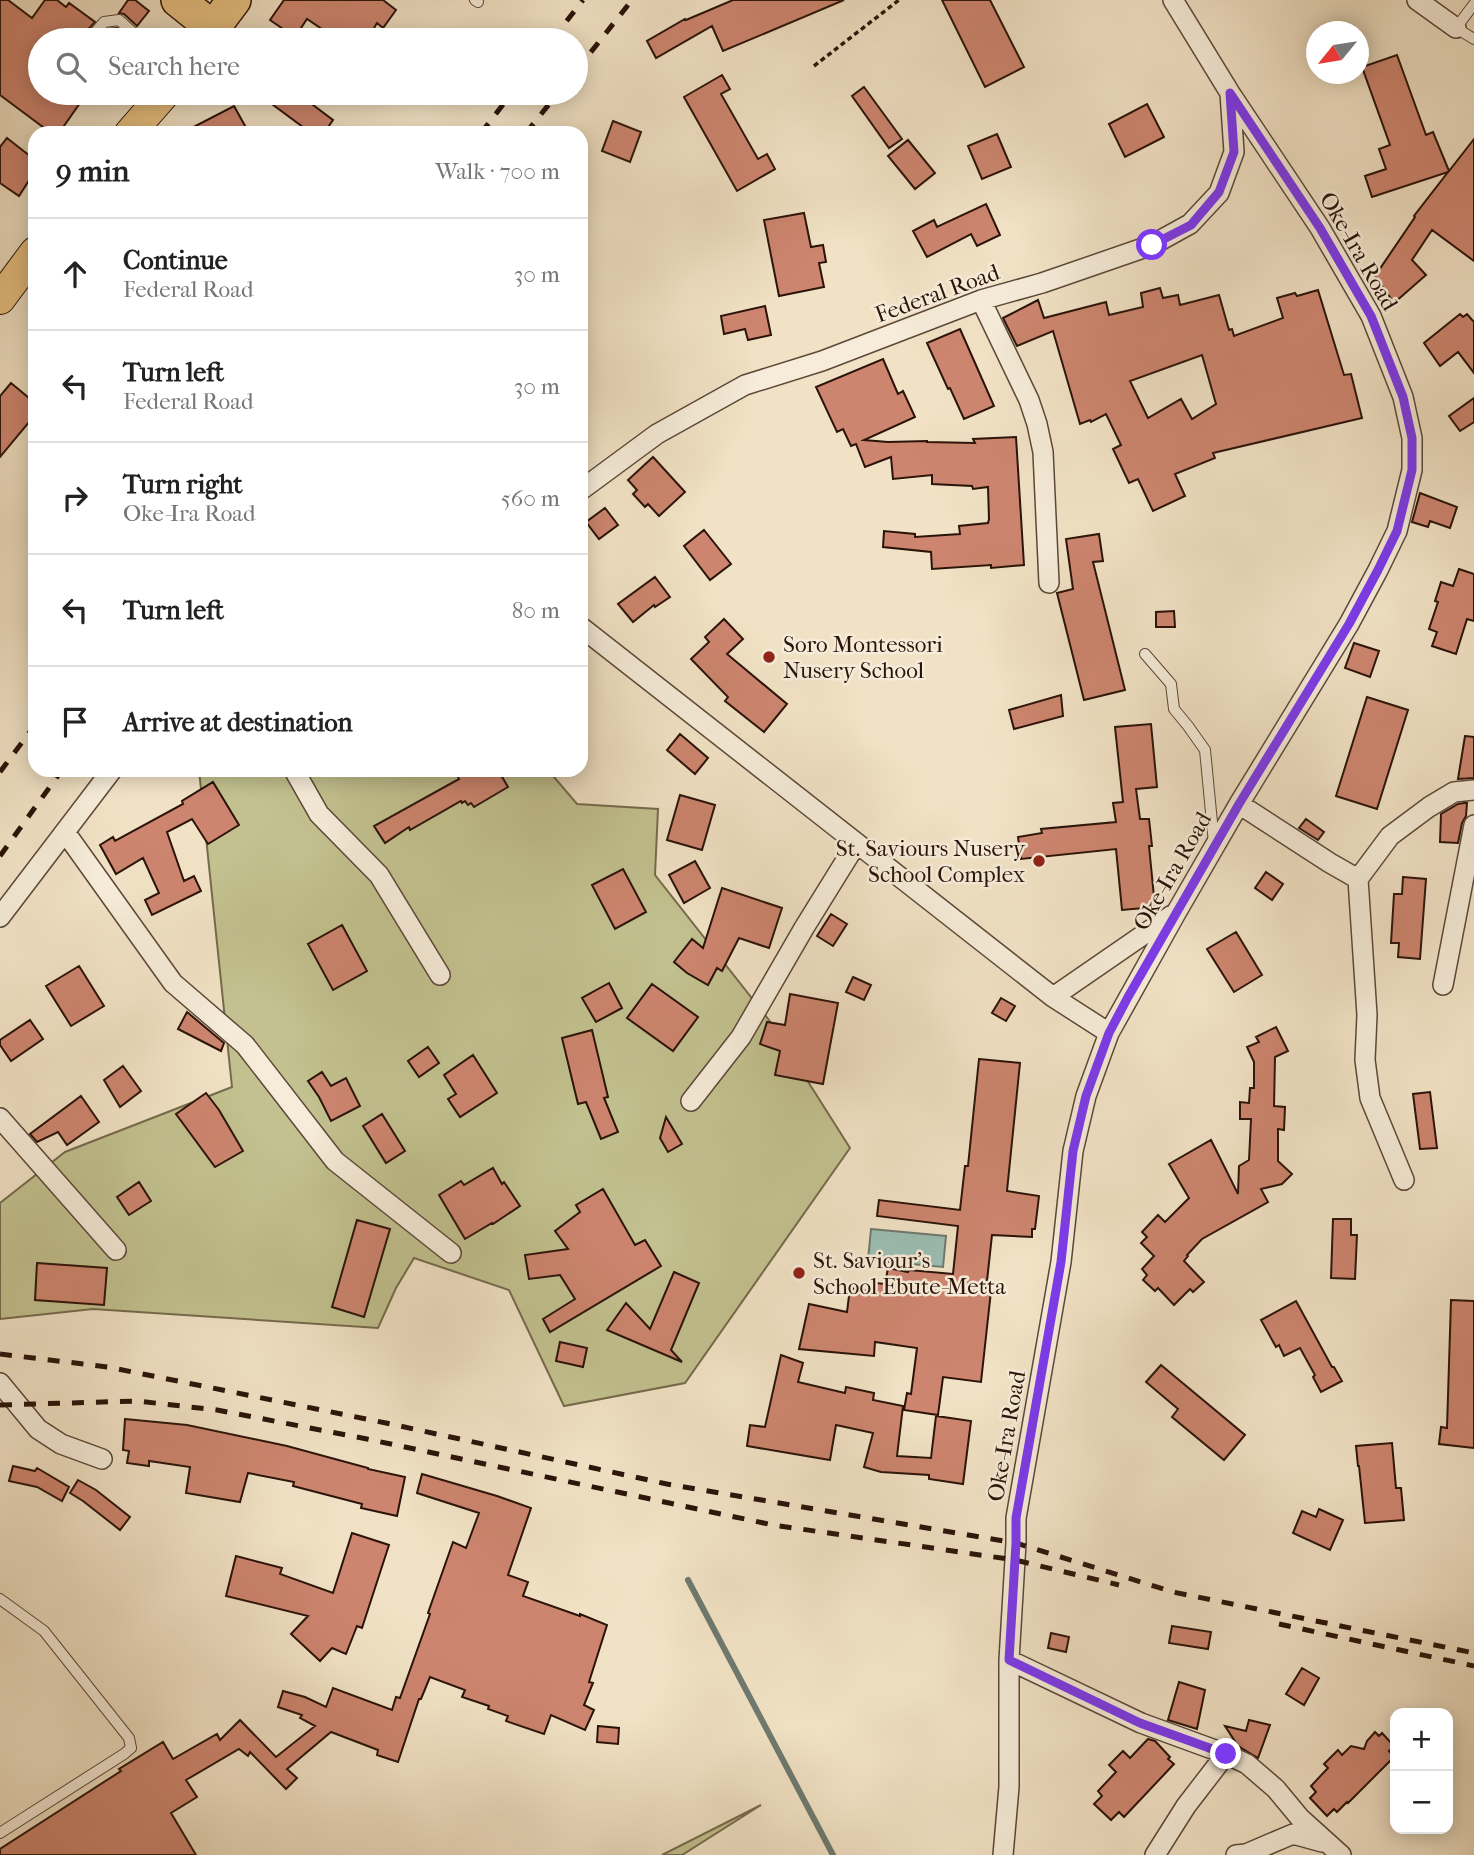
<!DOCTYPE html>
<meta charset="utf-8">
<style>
body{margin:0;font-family:"IM FELL French Canon",serif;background:#f2f2f2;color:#222}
.controls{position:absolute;right:21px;bottom:21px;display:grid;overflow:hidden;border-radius:14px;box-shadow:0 4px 18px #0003}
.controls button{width:63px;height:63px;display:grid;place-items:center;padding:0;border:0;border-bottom:2px solid #e0e0e0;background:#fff;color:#222;font:35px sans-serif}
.compass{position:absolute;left:1306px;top:21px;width:63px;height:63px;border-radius:50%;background:#fff;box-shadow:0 4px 18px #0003;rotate:240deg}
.stop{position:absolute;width:21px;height:21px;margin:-16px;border:5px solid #7c3aed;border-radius:50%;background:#fff}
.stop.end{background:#7c3aed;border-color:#fff;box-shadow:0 2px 7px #0008}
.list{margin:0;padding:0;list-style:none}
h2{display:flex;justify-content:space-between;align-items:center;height:91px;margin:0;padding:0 28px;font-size:30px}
h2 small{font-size:23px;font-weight:400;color:#767676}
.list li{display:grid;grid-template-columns:46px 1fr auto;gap:21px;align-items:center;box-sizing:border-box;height:112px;padding:0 28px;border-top:2px solid #e0e0e0}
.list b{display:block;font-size:26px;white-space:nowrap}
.list p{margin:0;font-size:23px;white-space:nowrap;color:#767676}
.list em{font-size:23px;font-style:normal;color:#767676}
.icon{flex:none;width:38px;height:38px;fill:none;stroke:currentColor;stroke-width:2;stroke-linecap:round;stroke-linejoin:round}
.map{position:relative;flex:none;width:1474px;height:1855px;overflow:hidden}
.search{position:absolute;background:#fff;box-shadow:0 4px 18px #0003;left:28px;top:28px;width:560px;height:77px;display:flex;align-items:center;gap:18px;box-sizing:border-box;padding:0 24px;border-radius:38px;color:#767676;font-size:26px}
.panel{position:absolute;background:#fff;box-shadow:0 4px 18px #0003;left:28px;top:126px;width:560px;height:651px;border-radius:21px}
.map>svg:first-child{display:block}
</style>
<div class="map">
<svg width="1474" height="1855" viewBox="0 0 1474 1855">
<rect width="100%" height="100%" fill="#f1e2c5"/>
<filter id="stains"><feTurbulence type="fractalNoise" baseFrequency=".00286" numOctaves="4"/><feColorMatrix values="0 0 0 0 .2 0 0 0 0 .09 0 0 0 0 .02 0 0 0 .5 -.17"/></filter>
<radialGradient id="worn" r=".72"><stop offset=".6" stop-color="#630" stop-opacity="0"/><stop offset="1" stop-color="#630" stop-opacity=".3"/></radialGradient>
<path fill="#c2c18f" stroke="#766a4c" stroke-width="2" d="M199 770H548L577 804 658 809 655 875 769 1020 850 1148 685 1383 564 1406 509 1290 414 1258 396 1288 378 1328 93 1309 0 1319V1203L65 1152 232 1087Z
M761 1805 682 1855H662Z"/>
<path fill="#9bbeb3" stroke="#6e7a6f" stroke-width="2" d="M871 1229 946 1236 943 1267 868 1260Z"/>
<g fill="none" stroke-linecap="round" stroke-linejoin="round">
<path stroke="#6e7a6f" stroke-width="6" d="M688 1580 833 1855"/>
</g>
<path fill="#cd856f" stroke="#2b1309" stroke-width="2" fill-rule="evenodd" d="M0 0H8L32 18 45 0H57L66 7 69 3 95 22 83 35 82 40H40V93H87L59 133H51L0 95Z
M128 0H135L149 11 137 26 124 14 119 13Z
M284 0H383L396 10 383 28 377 23 367 40H338L307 19 295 37 270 20Z
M733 0H844L723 51 712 26 656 58 647 41 685 19 686 20Z
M942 0H990L1024 67 985 87Z
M117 28 128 38 126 40H98L108 29Z
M1397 55 1426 135 1433 132 1449 171 1474 139V261L1432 230 1412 260 1426 275 1394 303 1375 276 1415 217 1414 216 1448 172 1372 197 1365 176 1386 169 1379 149 1390 145 1362 67Z
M722 75 730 89 721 94 758 159 767 154 775 169 737 191 684 97Z
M864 87 902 139 889 148 852 96Z
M257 93H297L333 120 324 133H311Z
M1147 104 1164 137 1125 157 1109 124Z
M234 106 249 133H182Z
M613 121 641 132 630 162 602 151Z
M997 134 1011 167 982 179 968 146Z
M7 138 35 160V171L19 196 0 183V147Z
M908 140 935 173 915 189 888 156Z
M986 204 1000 235 977 246 971 234 927 257 913 231 934 220 937 227Z
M804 213 811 247 823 245 826 262 819 263 824 287 779 296 764 220Z
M1160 288 1163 298 1178 295 1180 305 1219 295 1229 330 1232 329 1234 336 1283 318 1277 298 1295 293 1297 296 1318 290 1344 375 1351 374 1362 418 1213 453 1215 458 1175 474 1185 496 1153 511 1138 479 1129 483 1113 449 1121 445 1106 414 1091 422 1090 420 1080 424 1053 331 1017 346 1003 318 1038 300 1044 318 1106 302 1109 315 1143 307 1141 293ZM1202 355 1216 404 1192 419 1181 399 1148 418 1130 381Z
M765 306 771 335 748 340 745 329 724 334 721 316Z
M1460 314 1463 317 1467 314 1474 322V373L1458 352 1440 366 1424 343Z
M960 329 994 406 964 419 950 388 948 389 927 343Z
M883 359 898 394 903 391 915 417 864 440 888 442 927 441V442L975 443 973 439 1016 437 1024 565 991 568V565L932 569 931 552 883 547 884 531 915 534V537L960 534 959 526 988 523 989 519 988 487 973 489 972 486 932 484V475L893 479 891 457 865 467 856 444 851 446 843 429 837 432 816 387Z
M11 383 35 403V415L0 457V396Z
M1474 398V422L1460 431 1449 416Z
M653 457 685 492 659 516 648 504 645 507 633 494 637 490 628 480Z
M1420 493 1457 507 1450 528 1430 521 1428 527 1412 522Z
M605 508 618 525 599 539 586 522Z
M704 530 731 564 710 580 684 546Z
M1099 534 1103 561 1093 562 1125 690 1084 700 1057 593 1073 589 1066 539Z
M1459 569 1474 574V621L1467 619 1456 654 1432 646 1437 632 1429 629 1438 602 1435 601 1441 582 1453 586Z
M655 577 670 597 655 607 654 605 633 622 618 604Z
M1174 611 1175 627H1156V612Z
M724 619 743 639 727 654 787 704 764 732 725 701 728 697 691 659 709 642 705 637Z
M1354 643 1379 651 1370 677 1345 668Z
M1061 695 1063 716 1014 729 1009 710Z
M1367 697 1408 710 1377 809 1336 796Z
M1151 724 1157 787 1136 789 1140 819H1149L1152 846H1149L1155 907 1122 910 1116 849 1021 859 1018 837 1042 833 1041 829 1116 822 1113 803 1123 802 1115 727Z
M680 734 708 758 695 774 667 750Z
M1465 736 1474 737V778L1458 779Z
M454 770H498L508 787 474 807 471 803 468 805 465 801 462 803 461 801 410 830 409 827 385 843 374 826 459 779Z
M213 782 239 825 208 844 192 819 167 832 184 881 194 876 201 891 152 915 145 900 159 893 143 858 116 874 100 845 113 837 115 841 183 804 182 801Z
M680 795 715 805 702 850 667 840Z
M1464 803H1467L1466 816 1462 823 1458 843 1440 842 1441 814 1458 804Z
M1306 819 1324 832 1318 840 1299 828Z
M695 861 710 888 684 903 669 875Z
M623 869 646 912 615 929 592 885Z
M1266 872 1283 884 1272 900 1255 888Z
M1403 877 1426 879 1420 959 1398 957 1399 943H1391L1394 894H1402Z
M722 888 782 908 769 948 739 938 722 971 717 968 708 985 687 973 674 962 692 939 703 948Z
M831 914 847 924 833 946 817 936Z
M342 925 367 971 333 990 308 944Z
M1236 932 1262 975 1234 992 1207 949Z
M79 966 104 1006 71 1026 46 986Z
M853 977 871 985 864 1000 846 992Z
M609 983 622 1008 596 1022 582 998Z
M652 984 698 1017 673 1051 627 1018Z
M790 994 838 1003 823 1084 775 1075 780 1051 760 1044 767 1022 785 1025Z
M1001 998 1015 1006 1006 1021 992 1013Z
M187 1012 224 1043 221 1051 178 1029Z
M30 1020 43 1039 11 1061 0 1045V1040Z
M1276 1027 1288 1051 1275 1057 1274 1106 1285 1107 1284 1130 1278 1129V1161L1292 1174 1282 1184 1261 1189 1268 1202 1202 1239 1187 1255 1188 1256 1184 1261 1204 1282 1193 1292 1190 1289 1174 1305 1158 1288 1155 1291 1143 1280 1147 1275 1142 1269 1154 1256 1141 1243 1147 1237 1142 1232 1158 1215 1165 1222 1189 1198 1169 1164 1211 1140 1238 1194 1239 1166 1249 1160 1251 1119H1240V1102L1249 1103 1250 1088H1254V1062L1247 1047 1259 1042 1256 1037Z
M592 1030 608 1097 604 1098 618 1132 601 1139 586 1102 578 1104 562 1038Z
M428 1047 439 1063 419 1077 408 1061Z
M473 1055 497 1093 460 1117 448 1099 456 1094 444 1075Z
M979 1059 1020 1063 1007 1191 1039 1196 1035 1229H1032V1237L992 1235 986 1290 991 1291 981 1382 943 1377 938 1415 904 1410 907 1393 911 1394 917 1348 875 1342 874 1356 799 1349 809 1304 847 1312 850 1288 875 1292 876 1283 885 1284 888 1268 908 1272 909 1270 953 1274 958 1226 877 1216 879 1200 960 1210 965 1166H968Z
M123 1066 141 1091 120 1107 104 1080Z
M322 1072 331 1086 346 1078 360 1106 331 1121 319 1097 308 1081Z
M1430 1092 1437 1148 1420 1149 1413 1094Z
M206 1093 219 1110 243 1151 215 1167 176 1114Z
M81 1096 99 1122 67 1145 58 1132 37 1142 30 1134Z
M382 1114 405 1151 386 1163 363 1126Z
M666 1117 682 1144 668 1152 660 1138Z
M493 1168 502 1184 504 1182 520 1206 493 1224 492 1223 465 1239 439 1195 461 1181 464 1185Z
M139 1182 151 1201 129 1215 117 1197Z
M603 1189 635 1245 645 1240 661 1266 550 1332 543 1319 575 1299 560 1275 529 1279 525 1255 568 1249 555 1231 580 1212 576 1205Z
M1333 1219H1351V1235H1357L1355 1279 1331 1278Z
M357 1220 390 1229 364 1317 332 1307Z
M37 1263 107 1268 104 1305 35 1300Z
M674 1272 699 1283 671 1350 682 1362 607 1330 626 1303 650 1329Z
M1451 1300 1474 1301V1448L1439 1444 1441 1427 1447 1428Z
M1296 1301 1332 1367H1334L1342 1381 1321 1392 1313 1377 1315 1375 1300 1348 1284 1356 1279 1345 1276 1347 1261 1320Z
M560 1342 587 1348 583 1367 556 1361Z
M781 1355 803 1363 798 1382 845 1393 846 1387 874 1393 873 1400 903 1406 897 1456 931 1458 936 1416 971 1421 963 1484 929 1479V1475L881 1472 864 1467 873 1433 836 1425 830 1460 747 1446 750 1425 765 1427Z
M1161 1365 1245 1435 1224 1460 1172 1417 1178 1409 1146 1382Z
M125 1419 187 1425 287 1446 368 1468V1469L405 1477 397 1516 361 1508 362 1504 293 1486 294 1482 248 1473 240 1502 186 1493 190 1467 149 1461V1466L127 1463 129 1451 123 1450Z
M1392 1443 1396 1488H1401L1404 1520 1365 1523 1359 1466H1358L1356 1446Z
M13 1466 35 1471 37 1468 69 1487 62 1501 37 1487 9 1481Z
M422 1474 497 1496 531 1508 508 1575 528 1582 523 1596 580 1616V1614L607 1625 589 1682 593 1683 584 1705 594 1710 585 1730 551 1715 544 1734 506 1721 508 1716 488 1709 489 1706 462 1697 465 1690 430 1677 421 1699H419L398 1762 377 1755 378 1750 331 1732 287 1769 297 1778 286 1789 250 1752 248 1756 239 1749 186 1780 197 1797 171 1813 196 1855H0V1849L121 1771 119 1769 163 1742 173 1759 217 1734 220 1740 240 1720 276 1757 315 1726 300 1718 302 1715 278 1707 283 1691 305 1697 326 1707 333 1688 392 1710 396 1697 400 1698 430 1614 428 1613 453 1542 466 1548 479 1513 417 1493Z
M78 1480 96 1490 130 1517 120 1530 83 1501 70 1493Z
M1319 1509 1343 1520 1330 1550 1293 1533 1302 1511 1316 1517Z
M352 1533 389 1545 362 1628 357 1626 346 1654 332 1648 320 1661 291 1634 308 1616 226 1596 236 1556 282 1568 280 1574 333 1593Z
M1172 1626 1211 1632 1208 1649 1169 1643Z
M1051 1633 1069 1637 1066 1652 1048 1648Z
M1302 1668 1319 1678 1304 1705 1286 1694Z
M1179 1682 1205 1690 1197 1729 1168 1720Z
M1249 1720 1270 1725 1258 1758 1238 1746 1225 1726 1246 1731Z
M598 1726 619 1728 618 1744 597 1742Z
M1375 1732 1379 1736 1382 1733 1394 1746 1389 1751 1394 1757 1348 1803 1347 1802 1337 1812 1334 1809 1327 1816 1310 1798 1316 1792 1311 1786 1328 1768 1324 1764 1338 1750 1342 1755 1351 1746 1364 1749 1367 1741Z
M1148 1739 1155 1741 1170 1757 1168 1759 1174 1764 1124 1817 1119 1812 1111 1820 1094 1804 1102 1796 1098 1791 1116 1772 1109 1765 1123 1751 1130 1758Z"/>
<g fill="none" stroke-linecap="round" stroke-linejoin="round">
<defs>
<path id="lane" d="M475 0 478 2
M1474 4 1456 28 1474 39
M89 40 104 22 119 20 141 40
M1145 654 1171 684 1174 709 1188 726 1205 750 1214 843
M0 1599 44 1631 129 1738 131 1748 124 1754 0 1833"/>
<path id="street" d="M1417 0 1456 28
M981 300 1029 400 1037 424 1043 452 1049 583
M581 490 657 434 745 385 822 361 981 300 1042 283 1152 245 1190 224 1219 193 1234 152 1230 93
M581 627 1053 997 1109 1033
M294 770 319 814 379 875 440 975
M1239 804 1330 863 1358 879
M65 832 173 983 245 1045 335 1161 451 1253
M0 917 112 770
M1443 985 1474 825
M1053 997 1172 915
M691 1101 741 1037 804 928 856 844
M0 1118 116 1250
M1404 1180 1370 1098 1365 1060 1367 1015 1358 879 1390 836 1429 807 1454 792 1474 790
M0 1383 38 1429 61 1444 102 1459
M1009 1660 1141 1723 1226 1754 1247 1764 1276 1789 1300 1818 1341 1855
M1003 1855 1009 1787V1660L1016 1543V1518L1061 1262 1073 1151 1086 1096 1109 1033 1176 913 1239 804 1349 624 1378 570 1397 531 1412 470V438L1403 397 1371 316 1320 228 1230 93 1173 0
M1155 1855 1186 1806 1226 1754
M1236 1855 1246 1854 1293 1834 1322 1842"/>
<path id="primary" d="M130 133 165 93
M0 299 35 252"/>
<path id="highway" d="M178 0 213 28 234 0"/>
</defs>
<use href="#lane" stroke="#5c4738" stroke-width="12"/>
<use href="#street" stroke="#5c4738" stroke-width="22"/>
<use href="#primary" stroke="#2b1309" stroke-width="32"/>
<use href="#highway" stroke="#2b1309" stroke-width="36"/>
<path stroke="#2b1309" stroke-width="3.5" stroke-dasharray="5 3.5" stroke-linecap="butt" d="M814 66 899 0"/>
<use href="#lane" stroke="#f6ecd9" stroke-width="10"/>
<use href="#street" stroke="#f6ecd9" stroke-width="19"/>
<use href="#primary" stroke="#e8c182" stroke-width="30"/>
<use href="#highway" stroke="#e8c182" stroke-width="33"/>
<path stroke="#2b1309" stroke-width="5" stroke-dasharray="12 12" stroke-linecap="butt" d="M552 40 583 0
M576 71 632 0
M481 133 512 93
M526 133 558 93
M0 772 35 725
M0 856 62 770
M0 1354 108 1367 386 1423 667 1484 1016 1543 1173 1592 1474 1653
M0 1405 137 1401 217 1410 367 1439 773 1525 1015 1560 1119 1585
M1279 1624 1474 1666"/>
</g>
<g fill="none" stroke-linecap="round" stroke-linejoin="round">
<path stroke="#7c3aed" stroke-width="9" d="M1152 245 1191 225 1219 192 1234 152 1230 93 1320 228 1371 316 1403 397 1412 438V470L1397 531 1378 570 1349 624 1239 804 1128 997 1109 1033 1086 1096 1073 1151 1061 1262 1016 1518V1543L1009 1660 1140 1723 1226 1754"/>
</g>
<g fill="#8f2418" stroke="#f6ecd9" stroke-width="2.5">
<circle cx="769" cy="657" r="7"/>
<circle cx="1039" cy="861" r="7"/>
<circle cx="799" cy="1273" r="7"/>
</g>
<g text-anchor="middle" stroke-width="5" stroke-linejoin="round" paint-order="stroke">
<g font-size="23" fill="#2b1309" stroke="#f6ecd9">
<text transform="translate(1359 251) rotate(60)" y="8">Oke-Ira Road</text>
<text transform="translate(937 293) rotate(-20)" y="8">Federal Road</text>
<text transform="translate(1172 871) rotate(-60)" y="8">Oke-Ira Road</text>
<text transform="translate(1006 1436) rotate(-80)" y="8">Oke-Ira Road</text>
</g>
<g font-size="23" fill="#2b1309" stroke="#f6ecd9" text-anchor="start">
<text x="783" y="652">Soro Montessori<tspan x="783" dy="26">Nusery School</tspan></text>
<text x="1025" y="856" text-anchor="end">St. Saviours Nusery<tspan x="1025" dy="26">School Complex</tspan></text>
<text x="813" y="1268">St. Saviour's<tspan x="813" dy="26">School Ebute-Metta</tspan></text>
</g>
</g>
<rect width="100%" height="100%" filter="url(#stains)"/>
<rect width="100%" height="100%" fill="url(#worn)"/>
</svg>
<div class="controls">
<button>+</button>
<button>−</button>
</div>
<svg class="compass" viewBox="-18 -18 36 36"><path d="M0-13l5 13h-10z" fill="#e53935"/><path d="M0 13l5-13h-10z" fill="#767676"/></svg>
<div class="stop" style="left:1152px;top:245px"></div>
<div class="stop end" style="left:1226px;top:1754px"></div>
<div class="search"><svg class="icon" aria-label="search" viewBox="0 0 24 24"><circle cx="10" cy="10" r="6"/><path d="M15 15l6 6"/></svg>Search here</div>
<section class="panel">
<h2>9 min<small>Walk · 700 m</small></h2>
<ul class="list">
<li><svg class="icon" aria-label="ahead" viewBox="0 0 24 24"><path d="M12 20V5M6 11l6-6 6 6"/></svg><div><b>Continue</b><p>Federal Road</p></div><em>30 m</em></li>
<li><svg class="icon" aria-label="left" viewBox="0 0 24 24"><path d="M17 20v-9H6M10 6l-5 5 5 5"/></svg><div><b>Turn left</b><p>Federal Road</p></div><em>30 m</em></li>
<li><svg class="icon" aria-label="right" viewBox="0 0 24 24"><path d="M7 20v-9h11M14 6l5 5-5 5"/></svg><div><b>Turn right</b><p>Oke-Ira Road</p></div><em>560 m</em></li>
<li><svg class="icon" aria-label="left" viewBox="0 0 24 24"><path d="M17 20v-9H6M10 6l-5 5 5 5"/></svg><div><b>Turn left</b></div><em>80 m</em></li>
<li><svg class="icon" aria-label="arrive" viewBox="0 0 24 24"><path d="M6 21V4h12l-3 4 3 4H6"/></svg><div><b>Arrive at destination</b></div></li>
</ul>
</section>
</div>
